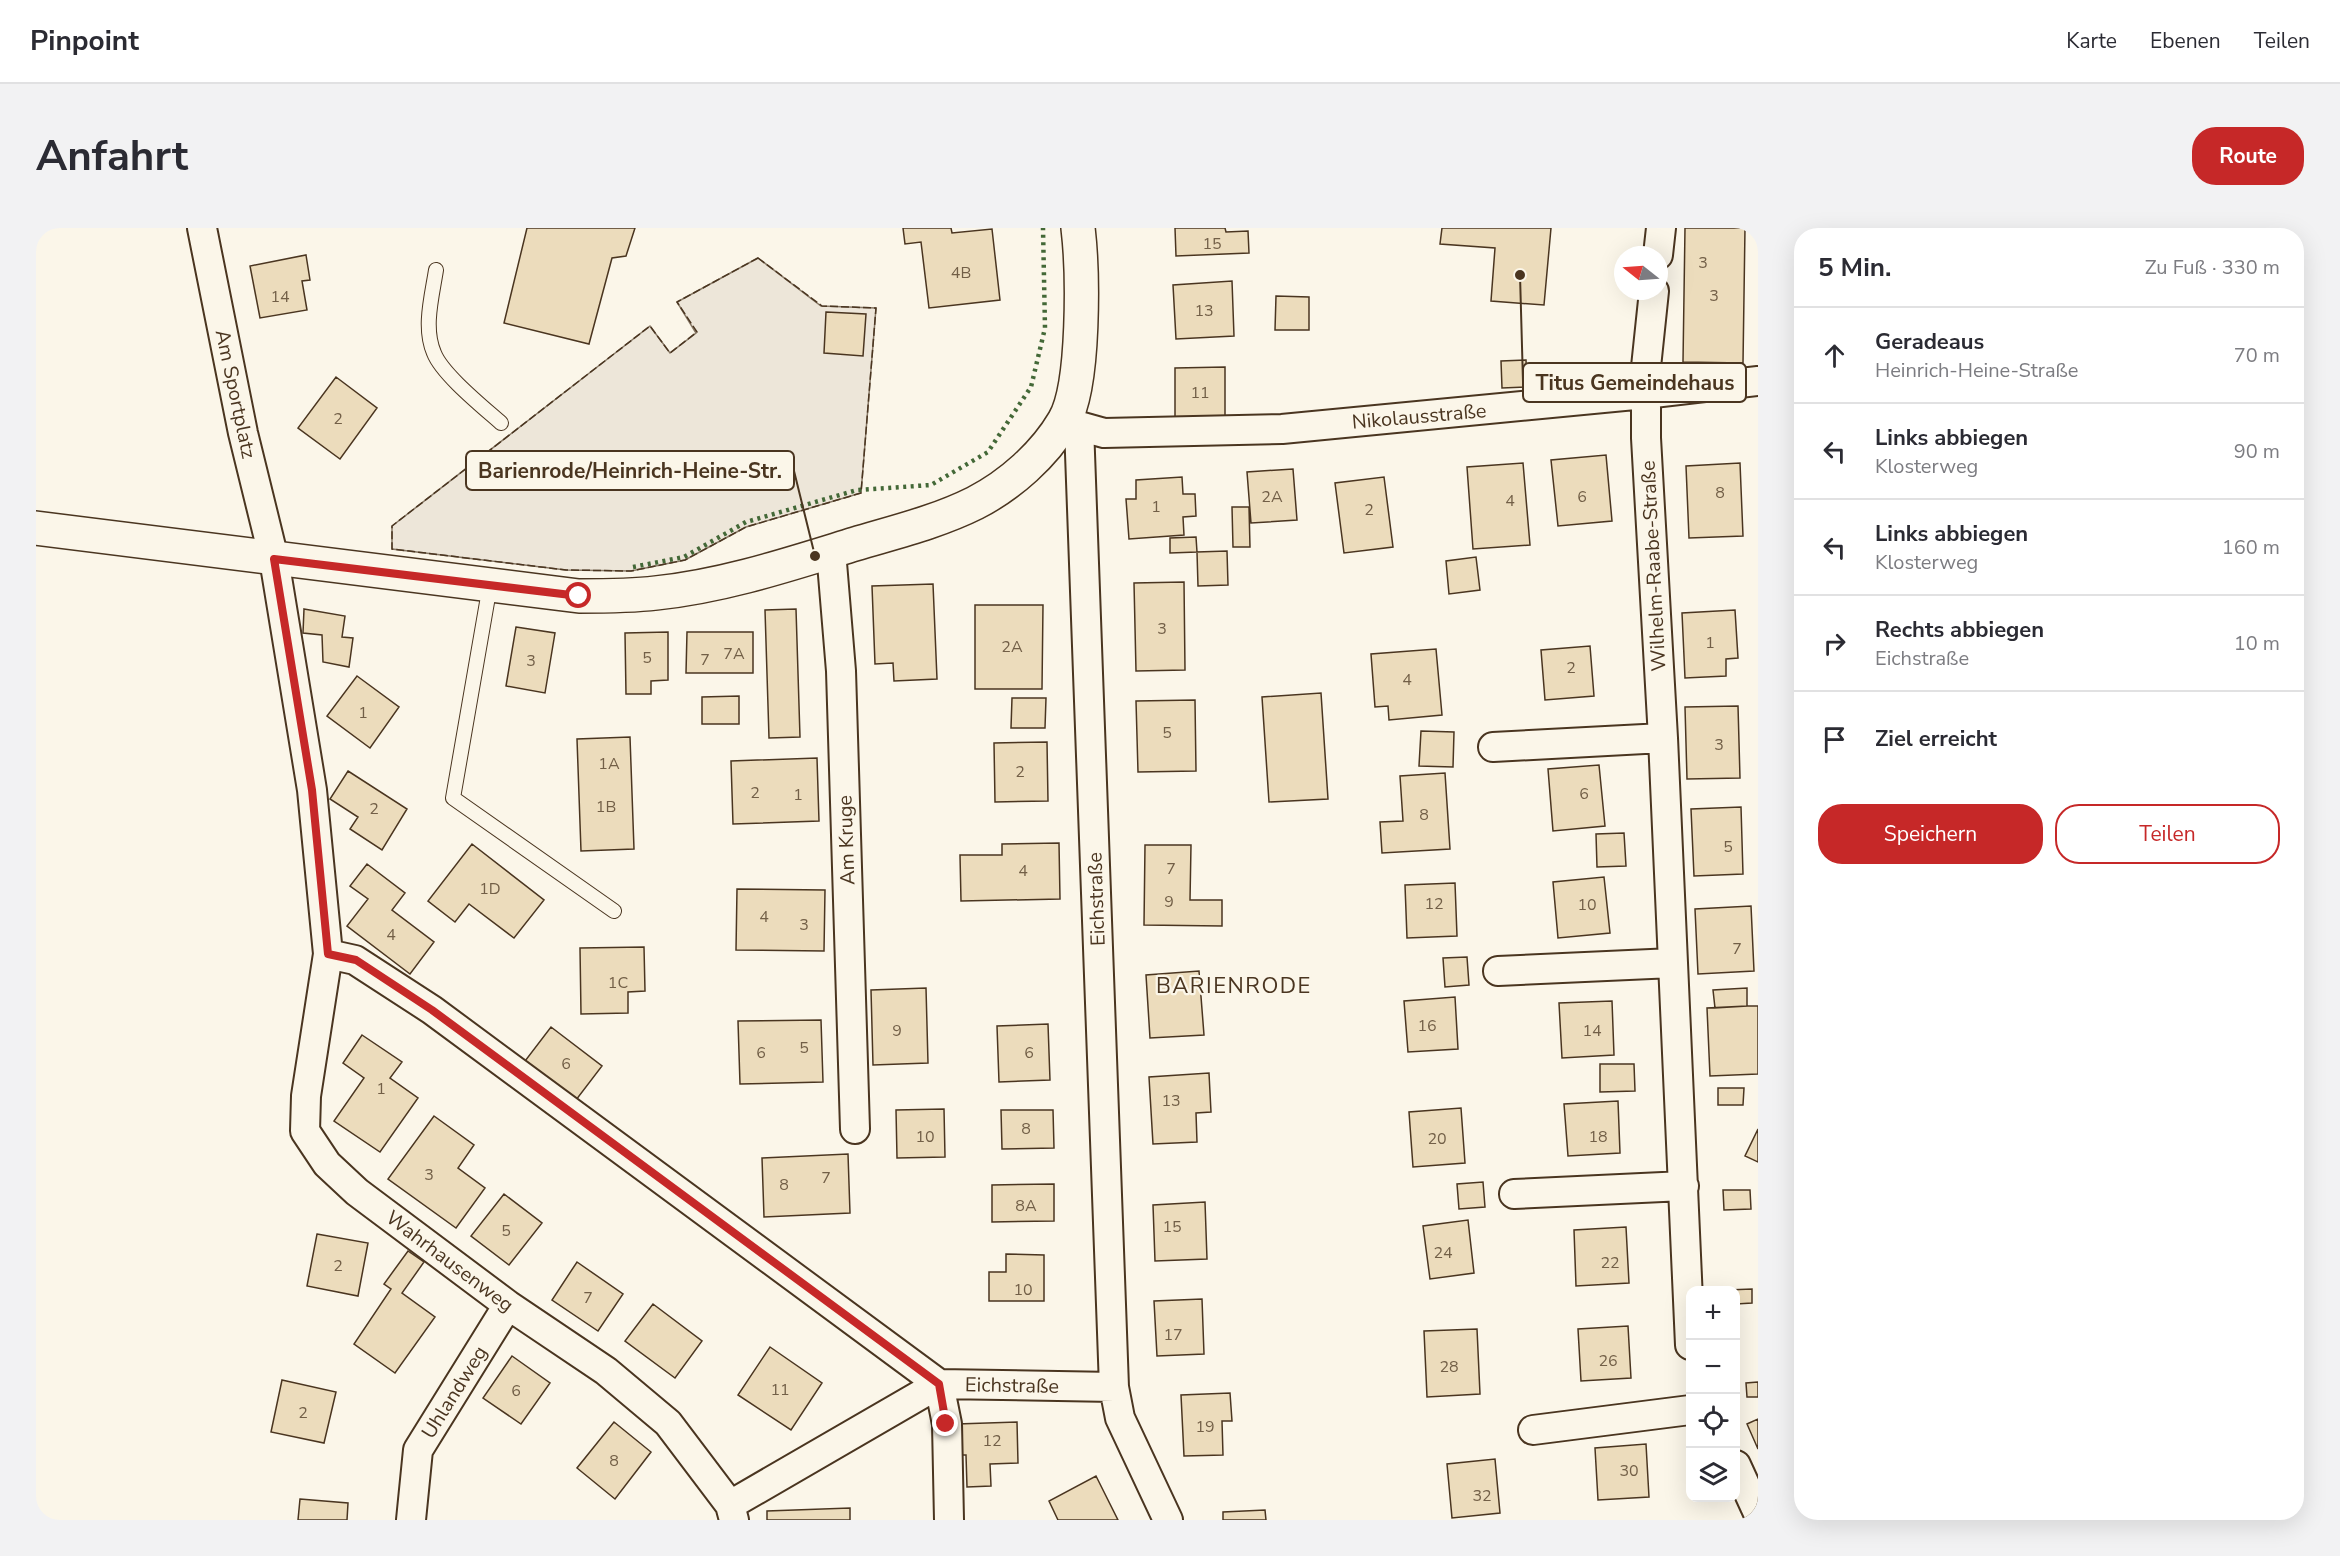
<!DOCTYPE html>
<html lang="de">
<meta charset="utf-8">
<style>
body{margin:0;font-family:"Nunito Sans",sans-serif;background:#f2f2f3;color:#2b2b33}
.controls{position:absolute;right:18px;bottom:18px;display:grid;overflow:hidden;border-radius:12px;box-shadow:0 6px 24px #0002}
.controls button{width:54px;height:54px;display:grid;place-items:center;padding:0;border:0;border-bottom:2px solid #e1e1e2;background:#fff;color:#2b2b33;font:30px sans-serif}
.compass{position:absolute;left:1578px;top:18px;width:54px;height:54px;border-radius:50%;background:#fff;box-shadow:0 6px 24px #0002;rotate:287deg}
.stop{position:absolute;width:18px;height:18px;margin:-14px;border:4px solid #c62828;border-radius:50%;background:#fff}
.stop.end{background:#c62828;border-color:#fff;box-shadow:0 2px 6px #0008}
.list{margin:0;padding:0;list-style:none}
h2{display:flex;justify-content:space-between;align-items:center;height:78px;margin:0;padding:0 24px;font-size:26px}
h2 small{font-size:20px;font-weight:400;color:#7c7c81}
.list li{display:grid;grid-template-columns:39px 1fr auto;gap:18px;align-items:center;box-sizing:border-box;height:96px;padding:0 24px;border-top:2px solid #e1e1e2}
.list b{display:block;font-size:22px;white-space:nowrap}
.list p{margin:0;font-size:20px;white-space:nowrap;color:#7c7c81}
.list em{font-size:20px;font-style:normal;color:#7c7c81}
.actions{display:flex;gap:12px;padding:18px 24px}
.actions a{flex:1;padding:14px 0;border:2px solid #c62828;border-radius:24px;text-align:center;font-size:21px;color:#c62828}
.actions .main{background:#c62828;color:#fff}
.icon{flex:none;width:33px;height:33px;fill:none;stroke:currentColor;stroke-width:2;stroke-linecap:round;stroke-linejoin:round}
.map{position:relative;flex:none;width:1722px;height:1292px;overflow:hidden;border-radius:24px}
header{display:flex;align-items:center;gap:36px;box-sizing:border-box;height:84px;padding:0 30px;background:#fff;border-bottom:2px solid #e1e1e2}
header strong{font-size:28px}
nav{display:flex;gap:33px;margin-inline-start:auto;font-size:21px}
.intro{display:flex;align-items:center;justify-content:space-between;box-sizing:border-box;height:144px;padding:0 36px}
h1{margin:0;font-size:42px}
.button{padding:15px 27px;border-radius:24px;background:#c62828;color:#fff;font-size:21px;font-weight:700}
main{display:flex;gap:36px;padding:0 36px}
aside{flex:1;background:#fff;border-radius:24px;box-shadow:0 6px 24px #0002}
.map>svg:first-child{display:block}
</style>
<header>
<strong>Pinpoint</strong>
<nav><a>Karte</a><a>Ebenen</a><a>Teilen</a></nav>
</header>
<div class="intro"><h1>Anfahrt</h1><a class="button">Route</a></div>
<main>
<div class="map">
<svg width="1722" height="1292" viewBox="0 0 1722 1292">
<rect width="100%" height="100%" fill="#fbf6e9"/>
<path fill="#ede6d9" stroke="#887966" stroke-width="1.5" d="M722 30 785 78 840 80 825 265 710 299 649 332 595 343 530 342 356 321V298L614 98 634 125 660 105 641 74Z"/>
<path fill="#ecdcbc" stroke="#4a3520" stroke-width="1.5" d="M491 0H599L590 28 576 30 553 116 468 95Z
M867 0H915L916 5 956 1 964 72 893 80 885 14 869 16Z
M1139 0H1189L1190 4 1212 3 1213 25 1140 28Z
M1406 0H1515L1508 77 1455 73 1459 20 1404 16Z
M1649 0H1709L1707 135 1647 134Z
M270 27 274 52 266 53 271 82 224 90 214 38Z
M1196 53 1198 108 1140 111 1137 57Z
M1240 68 1273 69V102H1239Z
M790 84 830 86 827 128 788 125Z
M1490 132 1491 159 1466 160 1465 133Z
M1189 139V189L1139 190V140Z
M300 149 341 180 304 231 262 200Z
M1570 227 1576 293 1522 298 1515 232Z
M1487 235 1494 317 1437 321 1431 239Z
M1704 235 1707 308 1653 310 1650 238Z
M1257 241 1261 292 1215 295 1211 244Z
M1146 249 1147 266H1159L1160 288 1147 289 1148 307 1093 311 1090 271H1100V252Z
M1348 249 1357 319 1308 325 1299 255Z
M1196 279H1213L1214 319H1197Z
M1160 309 1161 324 1134 325V310Z
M1191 323 1192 357 1162 358 1161 324Z
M1440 329 1444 362 1413 366 1410 333Z
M1148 354 1149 442 1100 443 1098 355Z
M897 356 901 451 858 453 857 435 839 436 836 358Z
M939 377H1007L1006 461H939Z
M268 381 309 388 306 409 317 410 313 439 287 434 286 407 267 405Z
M760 381 764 509 733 510 729 382Z
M1699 382 1702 430 1690 431V448L1649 450 1646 385Z
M480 399 519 405 509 465 470 458Z
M632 404V452L615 453V466H590L589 405Z
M651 404H717V445H650Z
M1554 418 1558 468 1509 472 1505 422Z
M1400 421 1406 487 1353 492 1352 478 1339 479 1335 426Z
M321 448 363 479 334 520 291 488Z
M1285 465 1292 571 1233 574 1226 469Z
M703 468V496H666V469Z
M976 470H1010L1009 500H975Z
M1159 472 1160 543 1102 544 1100 473Z
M1702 478 1704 550 1651 551 1649 479Z
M1385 503 1418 504 1417 539 1383 538Z
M594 509 598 621 545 623 541 511Z
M1011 514 1012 573 959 574 958 515Z
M781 530 783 593 697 596 695 533Z
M1563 537 1569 598 1517 603 1512 541Z
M312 543 371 581 346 622 314 601 322 589 294 571Z
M1409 545 1414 621 1346 625 1344 594 1367 593 1364 548Z
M1705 579 1707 646 1658 648 1655 581Z
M1588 605 1590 638 1561 639 1560 606Z
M1023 615 1024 671 925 673 924 627H966V616Z
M436 616 508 672 478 710 433 676 419 694 392 673Z
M1109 617H1155L1154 672H1186V698L1108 697Z
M331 636 369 665 356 682 398 714 374 746 311 698 332 671 314 658Z
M1568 649 1574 705 1522 710 1517 654Z
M1419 655 1421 708 1371 710 1369 657Z
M701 661 789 662 788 723 700 722Z
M1715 678 1718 743 1662 746 1659 681Z
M608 719 609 763 592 764V785L545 786 544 720Z
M1431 729 1433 757 1409 759 1407 730Z
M1163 743 1168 807 1114 810 1110 747Z
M890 760 892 835 837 837 835 762Z
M1711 760V778L1679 780 1677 762Z
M1419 769 1422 821 1372 824 1368 773Z
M1576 773 1578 827 1526 830 1523 775Z
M1711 778H1722V846L1674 848 1671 780Z
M785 792 787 854 704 856 702 793Z
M1012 796 1014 852 963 854 961 798Z
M515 799 566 838 540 872 489 833Z
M326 807 366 834 354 850 382 870 344 924 298 893 328 850 307 835Z
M1564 836H1598L1599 863 1564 864Z
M1173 845 1175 884 1160 885 1161 914 1117 916 1113 849Z
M1682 860H1708L1707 877H1682Z
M1582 873 1584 925 1532 928 1528 876Z
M1425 880 1429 935 1377 939 1373 884Z
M908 881 909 929 861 930 860 882Z
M965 882H1017L1018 920 966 921Z
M398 888 438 917 422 940 449 960 420 1000 352 951Z
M1722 901V934L1709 928Z
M812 926 814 985 728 989 726 930Z
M1447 954 1449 979 1423 981 1421 956Z
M1018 956V993L956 994V957Z
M1687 962H1714L1715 981 1688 982Z
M468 966 506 995 473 1037 435 1008Z
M1169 974 1171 1031 1119 1033 1117 977Z
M1432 992 1438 1045 1394 1051 1387 998Z
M1590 999 1593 1055 1540 1058 1538 1002Z
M281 1006 332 1015 322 1068 271 1058Z
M372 1023 388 1034 366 1065 399 1089 359 1145 318 1116 355 1061 348 1056Z
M970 1026 1008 1027V1073H953V1044H970Z
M541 1034 587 1066 562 1103 516 1072Z
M1716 1061V1075L1700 1076V1062H1691Z
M1166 1071 1168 1126 1121 1128 1118 1073Z
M617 1076 666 1113 639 1150 589 1113Z
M1592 1098 1595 1150 1545 1153 1542 1101Z
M1441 1101 1444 1166 1391 1169 1388 1103Z
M734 1119 786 1155 755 1202 702 1167Z
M476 1128 514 1155 485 1196 447 1170Z
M246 1152 300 1164 288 1215 235 1204Z
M1722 1154V1169H1711L1710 1155Z
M1194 1165 1196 1193H1186L1187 1227 1148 1228 1145 1167Z
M1722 1191V1221L1711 1196Z
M578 1194 615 1224 579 1271 541 1240Z
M981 1194 982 1235 954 1236 955 1258 931 1259 930 1227H922L921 1196Z
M1610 1216 1613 1269 1562 1272 1559 1220Z
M1459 1231 1464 1285 1416 1290 1411 1236Z
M1060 1248 1082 1292H1022L1013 1273Z
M264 1271 312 1275 311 1292H262Z
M814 1280V1292H731V1283Z
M1229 1282 1230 1292H1187V1284Z"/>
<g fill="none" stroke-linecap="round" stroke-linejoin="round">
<defs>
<path id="lane" d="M400 42C396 68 387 100 398 125 406 146 447 179 465 195
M454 357 417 570 578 683"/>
<path id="street" d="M166 0 207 205 238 331 276 562 292 726 270 868 269 903 291 936 321 964 472 1077 570 1143 632 1195 694 1277 698 1292
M1622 27 1625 0
M1618 63 1610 139V210L1627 510 1654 1117
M1029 192 1043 198 1078 1159 1084 1190 1132 1292
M1043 198 1068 205 1246 201 1609 166 1722 153
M795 323 805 443 819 901
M1457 519 1627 510
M292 726 319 732 396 782 903 1156
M1462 743 1637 735
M1478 966 1648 958
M903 1156 1078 1159
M903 1156 911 1196 913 1292
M1497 1202 1654 1182
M1700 1237 1722 1285
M694 1277 903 1156
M375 1292 382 1222 472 1077"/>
<path id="secondary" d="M0 300 543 368C569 368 595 368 620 365 688 358 754 336 819 316 859 304 901 294 939 275 974 257 1008 227 1028 193 1049 158 1047 42 1042 0"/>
</defs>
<use href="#lane" stroke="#4a3520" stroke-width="16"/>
<use href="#street" stroke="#4a3520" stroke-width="32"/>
<use href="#secondary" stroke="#4a3520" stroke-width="36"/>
<use href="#lane" stroke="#fbf6e9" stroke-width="14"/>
<use href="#street" stroke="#fbf6e9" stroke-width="28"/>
<use href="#secondary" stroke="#fbf6e9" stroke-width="33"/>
<path stroke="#436837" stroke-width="4.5" stroke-dasharray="3 4.5" stroke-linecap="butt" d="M597 339 648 329 710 294 821 262 895 257 952 224 995 159 1009 100 1007 0"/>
<path stroke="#4a3520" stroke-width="1.5" stroke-dasharray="8 3" stroke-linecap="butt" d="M722 30 786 78 840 80 825 265 710 299 649 332 595 343 530 342 356 321V298L614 98 634 125 661 104 641 74Z"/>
</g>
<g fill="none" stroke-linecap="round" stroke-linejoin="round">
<path stroke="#c62828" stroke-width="8" d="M543 368 238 331 276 562 292 726 320 732 396 782 903 1156 910 1196"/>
</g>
<g text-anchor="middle" stroke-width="4.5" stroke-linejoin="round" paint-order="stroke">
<g font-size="16" fill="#725f47">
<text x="1176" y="21">15</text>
<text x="1667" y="40">3</text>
<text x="925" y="50">4B</text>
<text x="1678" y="73">3</text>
<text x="244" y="74">14</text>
<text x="1168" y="88">13</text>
<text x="1164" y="170">11</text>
<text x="302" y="196">2</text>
<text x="1684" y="270">8</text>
<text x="1236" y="274">2A</text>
<text x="1546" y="274">6</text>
<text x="1474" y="278">4</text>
<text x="1120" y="284">1</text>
<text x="1333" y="287">2</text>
<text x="1126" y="406">3</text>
<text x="1674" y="420">1</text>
<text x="976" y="424">2A</text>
<text x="698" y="431">7A</text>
<text x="611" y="435">5</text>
<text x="669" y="437">7</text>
<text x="495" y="438">3</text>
<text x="1535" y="445">2</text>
<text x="1371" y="457">4</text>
<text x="327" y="490">1</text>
<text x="1131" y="510">5</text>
<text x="1683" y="522">3</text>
<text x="573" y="541">1A</text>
<text x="984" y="549">2</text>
<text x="719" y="570">2</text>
<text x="1548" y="571">6</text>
<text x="762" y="572">1</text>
<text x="570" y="584">1B</text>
<text x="338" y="586">2</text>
<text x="1388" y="592">8</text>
<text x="1692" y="624">5</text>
<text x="1135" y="646">7</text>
<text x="987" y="648">4</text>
<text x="454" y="666">1D</text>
<text x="1133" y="679">9</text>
<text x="1398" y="681">12</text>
<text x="1551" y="682">10</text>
<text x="728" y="694">4</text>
<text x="768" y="702">3</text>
<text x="355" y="712">4</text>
<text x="1701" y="726">7</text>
<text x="582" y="760">1C</text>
<text x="1391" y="803">16</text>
<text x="861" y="808">9</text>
<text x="1556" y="808">14</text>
<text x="768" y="825">5</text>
<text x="725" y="830">6</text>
<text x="993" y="830">6</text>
<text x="530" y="841">6</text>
<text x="345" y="866">1</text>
<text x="1135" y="878">13</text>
<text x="990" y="906">8</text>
<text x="889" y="914">10</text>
<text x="1562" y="914">18</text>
<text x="1401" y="916">20</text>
<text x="393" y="952">3</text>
<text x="790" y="955">7</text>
<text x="748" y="962">8</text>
<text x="990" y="983">8A</text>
<text x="1136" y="1004">15</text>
<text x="470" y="1008">5</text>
<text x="1407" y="1030">24</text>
<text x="1574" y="1040">22</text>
<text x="302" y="1043">2</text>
<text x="987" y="1067">10</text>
<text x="552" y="1075">7</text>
<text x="1137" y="1112">17</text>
<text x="1572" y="1138">26</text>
<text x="1413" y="1144">28</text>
<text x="744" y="1167">11</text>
<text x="480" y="1168">6</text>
<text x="267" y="1190">2</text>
<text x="1169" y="1204">19</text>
<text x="956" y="1218">12</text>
<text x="578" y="1238">8</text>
<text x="1593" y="1248">30</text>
<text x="1446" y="1273">32</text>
</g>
<g font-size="20" fill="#4a3520" stroke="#fbf6e9">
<text transform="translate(200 166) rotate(78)" y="7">Am Sportplatz</text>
<text transform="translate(1383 188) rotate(-5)" y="7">Nikolausstraße</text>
<text transform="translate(1617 338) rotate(-93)" y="7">Wilhelm-Raabe-Straße</text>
<text transform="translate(810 612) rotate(-92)" y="7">Am Kruge</text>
<text transform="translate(1060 671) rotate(-92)" y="7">Eichstraße</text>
<text transform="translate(414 1033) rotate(37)" y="7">Wahrhausenweg</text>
<text transform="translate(976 1157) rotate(1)" y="7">Eichstraße</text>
<text transform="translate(418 1164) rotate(-58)" y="7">Uhlandweg</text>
</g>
<g font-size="22" letter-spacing="1.5" fill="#4a3520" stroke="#fbf6e9">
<text x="1198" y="765">BARIENRODE</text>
</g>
</g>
<path fill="none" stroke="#4a3520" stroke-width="2" d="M1484 47L1487 154M779 328L758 243"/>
<g fill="#4a3520" stroke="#fbf6e9" stroke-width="2">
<circle cx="1484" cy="47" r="6"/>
<circle cx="779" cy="328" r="6"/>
</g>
<g fill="#fbf6e9" stroke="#4a3520" stroke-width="2">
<rect x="1487" y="135" width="223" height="39" rx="6"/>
<rect x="430" y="223" width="328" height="39" rx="6"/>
</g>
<g font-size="21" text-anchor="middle" font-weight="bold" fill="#4a3520">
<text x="1599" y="162">Titus Gemeindehaus</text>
<text x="594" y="250">Barienrode/Heinrich-Heine-Str.</text>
</g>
</svg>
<div class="controls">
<button>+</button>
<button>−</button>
<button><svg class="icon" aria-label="locate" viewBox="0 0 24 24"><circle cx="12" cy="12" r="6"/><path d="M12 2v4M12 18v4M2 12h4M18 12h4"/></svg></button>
<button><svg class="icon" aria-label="layers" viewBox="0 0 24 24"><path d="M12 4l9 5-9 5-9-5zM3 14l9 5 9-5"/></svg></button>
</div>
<svg class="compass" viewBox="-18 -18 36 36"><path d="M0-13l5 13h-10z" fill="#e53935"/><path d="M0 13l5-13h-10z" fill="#7c7c81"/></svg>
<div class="stop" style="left:543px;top:368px"></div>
<div class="stop end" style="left:910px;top:1196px"></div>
</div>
<aside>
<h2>5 Min.<small>Zu Fuß · 330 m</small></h2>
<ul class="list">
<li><svg class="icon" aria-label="ahead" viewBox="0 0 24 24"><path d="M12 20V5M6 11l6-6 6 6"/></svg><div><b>Geradeaus</b><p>Heinrich-Heine-Straße</p></div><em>70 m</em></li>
<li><svg class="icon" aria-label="left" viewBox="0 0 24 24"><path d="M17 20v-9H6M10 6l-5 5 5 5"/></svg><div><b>Links abbiegen</b><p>Klosterweg</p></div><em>90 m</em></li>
<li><svg class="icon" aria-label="left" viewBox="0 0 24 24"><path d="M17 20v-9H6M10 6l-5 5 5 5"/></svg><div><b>Links abbiegen</b><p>Klosterweg</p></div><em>160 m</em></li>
<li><svg class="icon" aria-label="right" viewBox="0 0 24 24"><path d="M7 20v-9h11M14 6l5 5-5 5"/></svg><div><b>Rechts abbiegen</b><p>Eichstraße</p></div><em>10 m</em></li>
<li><svg class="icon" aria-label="arrive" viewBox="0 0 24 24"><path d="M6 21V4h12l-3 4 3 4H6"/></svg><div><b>Ziel erreicht</b></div></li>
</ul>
<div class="actions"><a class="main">Speichern</a><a>Teilen</a></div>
</aside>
</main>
